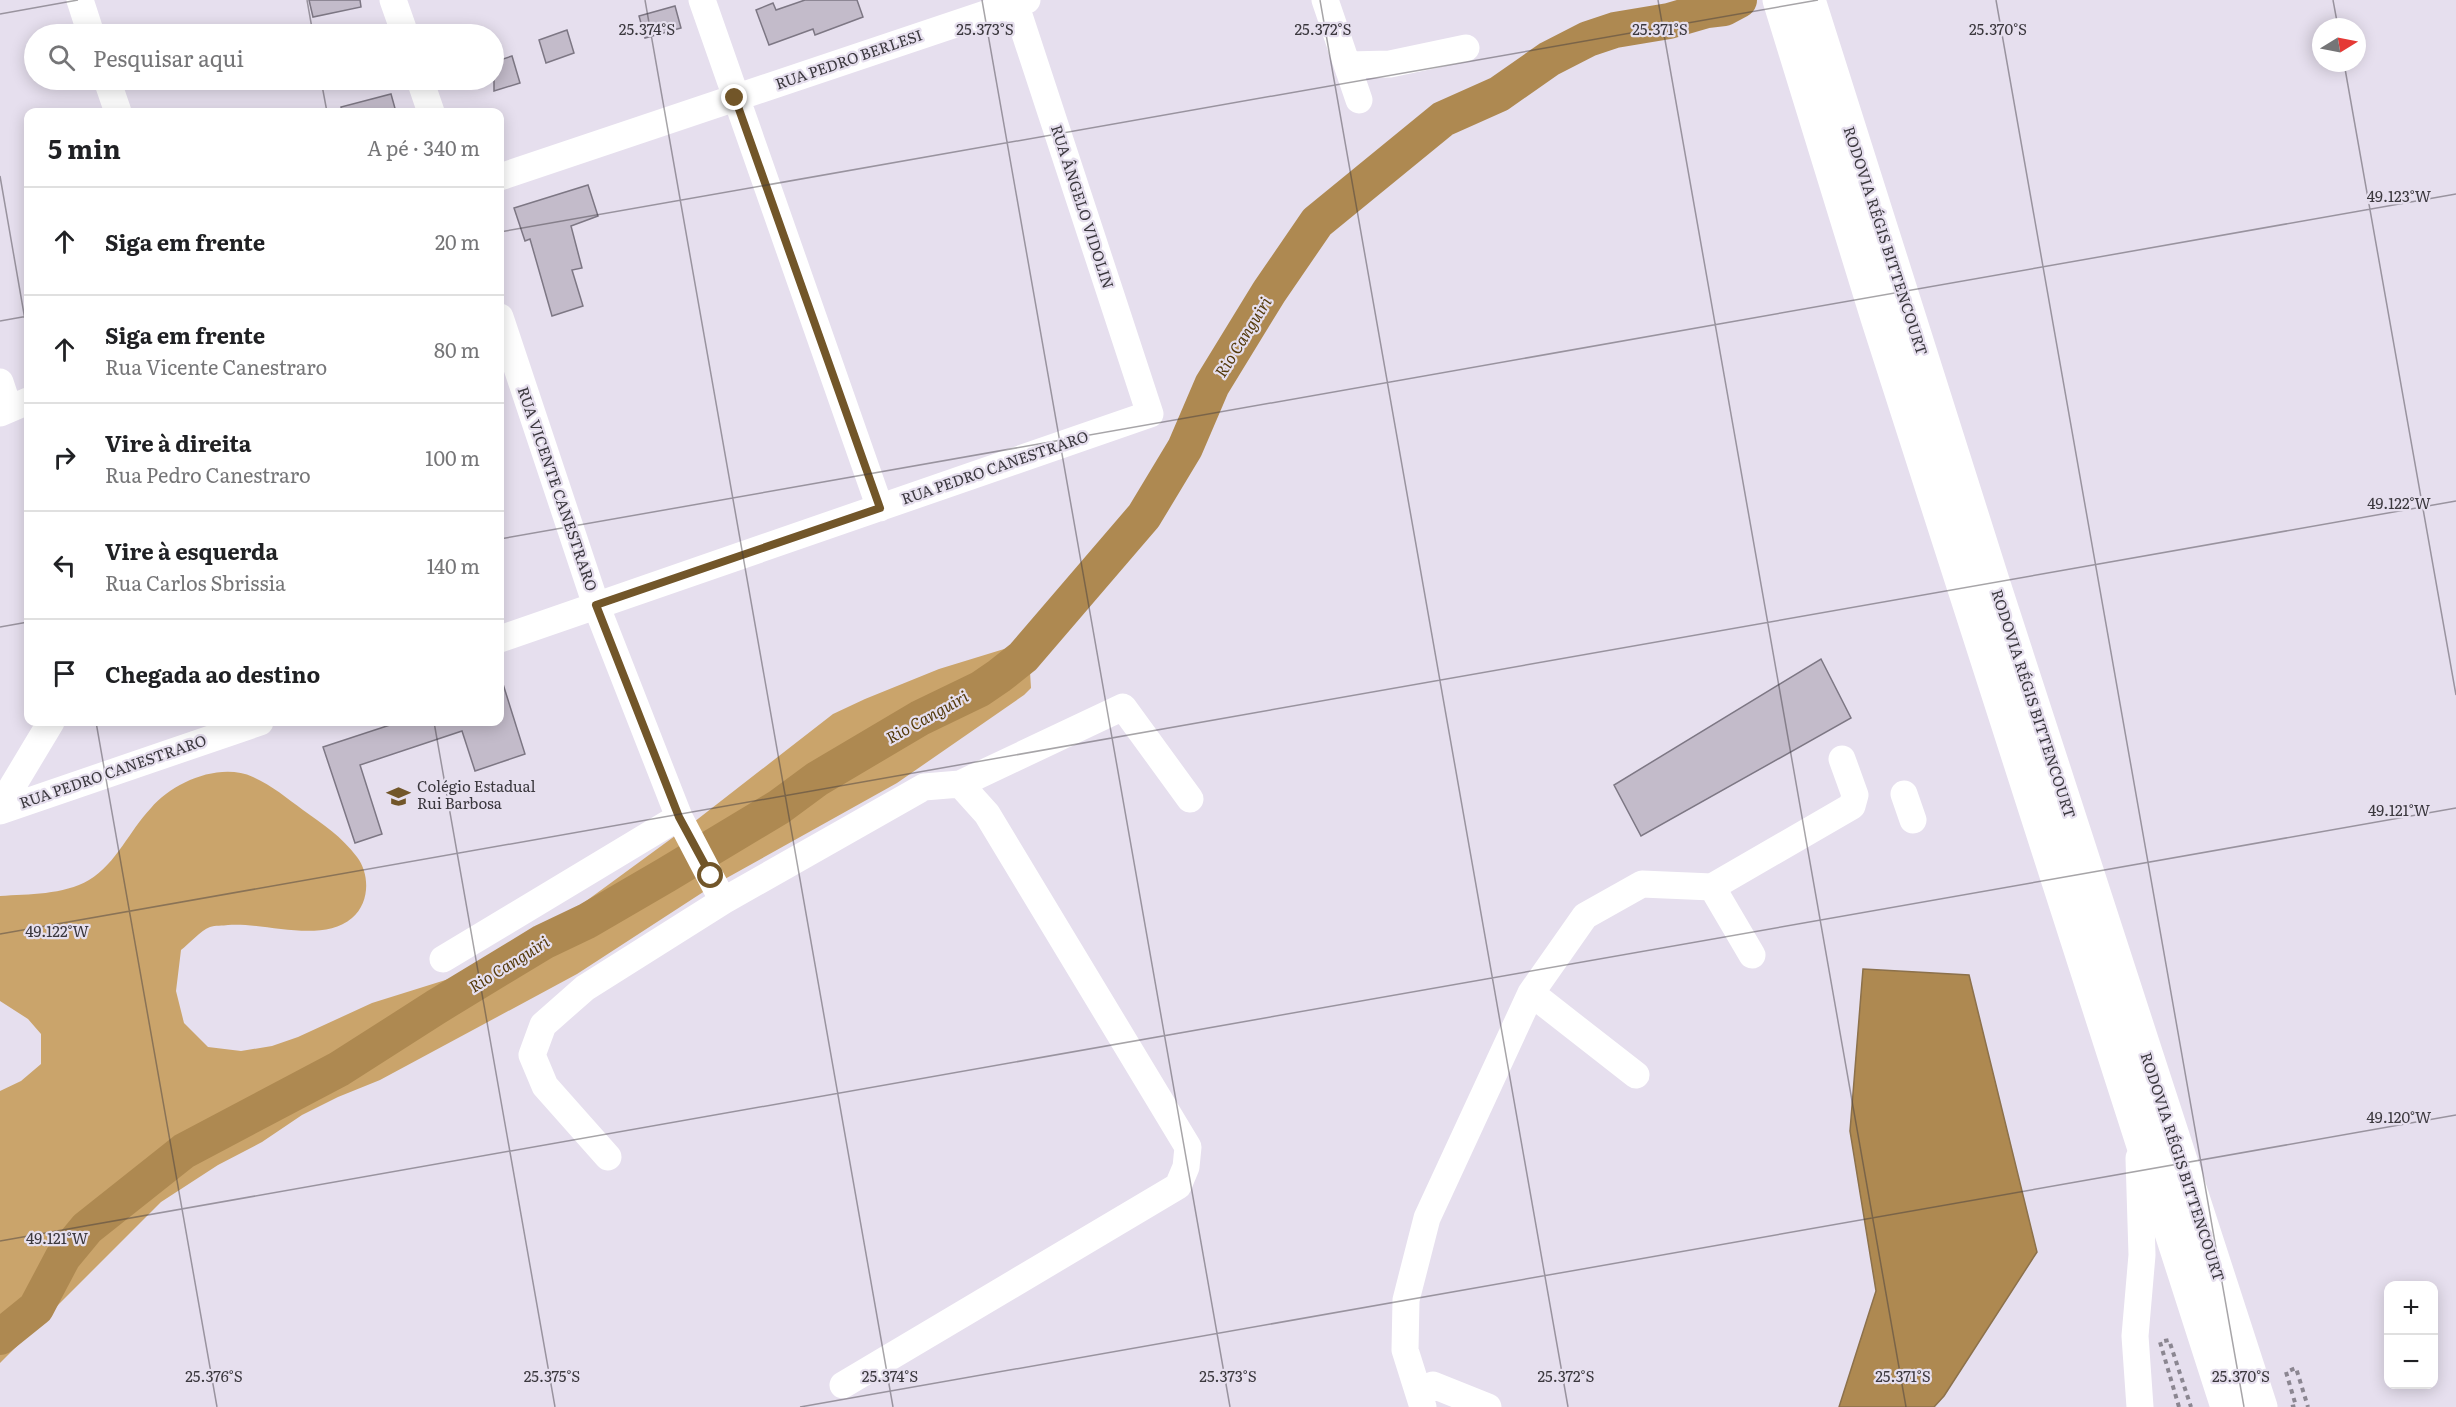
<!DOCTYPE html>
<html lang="pt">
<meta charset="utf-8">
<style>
body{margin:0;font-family:Literata,serif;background:#f6f6f6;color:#202124}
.controls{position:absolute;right:18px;bottom:18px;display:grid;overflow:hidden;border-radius:12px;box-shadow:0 3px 15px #0003}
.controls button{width:54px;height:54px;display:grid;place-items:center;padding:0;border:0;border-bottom:2px solid #e0e0e0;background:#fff;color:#202124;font:30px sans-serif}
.compass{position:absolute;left:2312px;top:18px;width:54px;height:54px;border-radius:50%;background:#fff;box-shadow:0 3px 15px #0003;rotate:80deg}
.stop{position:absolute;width:18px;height:18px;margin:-14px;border:4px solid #725629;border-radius:50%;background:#fff}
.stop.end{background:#725629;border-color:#fff;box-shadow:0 2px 6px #0008}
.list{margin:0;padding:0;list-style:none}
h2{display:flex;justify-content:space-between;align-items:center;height:78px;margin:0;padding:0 24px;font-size:26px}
h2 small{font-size:20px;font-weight:400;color:#757577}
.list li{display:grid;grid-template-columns:39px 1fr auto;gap:18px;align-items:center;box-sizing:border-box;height:108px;padding:0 24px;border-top:2px solid #e0e0e0}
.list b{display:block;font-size:22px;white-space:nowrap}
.list p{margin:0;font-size:20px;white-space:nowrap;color:#757577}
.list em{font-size:20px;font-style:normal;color:#757577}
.icon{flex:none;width:33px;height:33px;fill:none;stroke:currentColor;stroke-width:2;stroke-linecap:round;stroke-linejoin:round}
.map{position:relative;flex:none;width:2456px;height:1407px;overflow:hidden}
.search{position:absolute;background:#fff;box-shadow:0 3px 15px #0003;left:24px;top:24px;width:480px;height:66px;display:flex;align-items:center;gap:15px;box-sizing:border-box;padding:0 21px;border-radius:33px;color:#757577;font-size:22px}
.panel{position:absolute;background:#fff;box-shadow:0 3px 15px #0003;left:24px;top:108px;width:480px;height:618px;border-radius:12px}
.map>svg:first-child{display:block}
</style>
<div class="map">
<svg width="2456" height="1407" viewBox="0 0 2456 1407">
<rect width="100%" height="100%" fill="#e6dfee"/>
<path fill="#caa46b" d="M1024 643 1029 656 1031 688 1024 695 897 783 714 885 577 974 380 1080 338 1097 302 1115 262 1142 218 1165 161 1202 0 1363V1091L21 1081 41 1064V1034L28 1019 0 1001V896C29 894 63 895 89 880 117 863 129 831 151 808 173 782 220 762 253 777 271 785 287 798 303 810 324 825 341 836 357 857 370 874 370 903 352 918 321 944 265 922 228 925 223 926 215 925 210 927 200 931 190 943 181 950L176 991 184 1023 208 1047 241 1051 272 1046 298 1037 372 1003 471 972 500 958 537 937 694 822 833 714 865 699 939 669Z"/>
<path fill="#ae8951" stroke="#8c714b" stroke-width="1.5" d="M1863 969 1969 975 2037 1252 1944 1396 1934 1407H1839L1876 1291 1850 1131Z"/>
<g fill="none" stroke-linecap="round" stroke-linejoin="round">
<path stroke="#ae8951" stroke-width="36" d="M0 1337 36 1308 63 1257 87 1228 184 1151 339 1069 436 1007 543 942 587 921 666 875 779 807 817 779 920 718 980 689 999 676 1023 657 1144 516 1185 448 1212 385 1269 292 1317 222 1443 119 1499 94 1549 59 1588 39 1615 30 1669 21 1707 10 1724 8 1739 0"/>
</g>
<path fill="#c3bbca" stroke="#7d7784" stroke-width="1.5" d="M309 0H360L361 7 313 17Z
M805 0H857L863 17 815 35 813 29 769 45 756 10 773 3 776 10Z
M675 6 681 28 645 38 639 16Z
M567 30 574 53 546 63 539 40Z
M512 56 520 83 494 91V62Z
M391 94 396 112H342L341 107Z
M588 185 598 216 571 226 582 268 572 270 583 306 552 316 530 239 525 241 514 208Z
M1821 659 1851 718 1641 836 1614 785Z
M503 684 525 754 475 771 462 731 360 765 382 834 355 843 323 747 399 722H500V685Z"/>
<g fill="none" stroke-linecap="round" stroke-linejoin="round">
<path stroke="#8b8691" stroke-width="4" stroke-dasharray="4.5 4.5" stroke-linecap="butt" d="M2179 1407 2160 1342 2169 1340 2191 1407
M2291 1407 2296 1406 2286 1372 2296 1368 2308 1407"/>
<path stroke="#fff" stroke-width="27" d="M80 0 91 34
M393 0 405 34
M702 0 880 508
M1325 0 1359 100
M1348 65 1390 64 1466 48
M107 80 118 112
M420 80 431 112
M500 177 1027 0
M500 317 596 605 679 817 723 901
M0 382 9 409
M0 413 28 401
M500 639 1150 414 1014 0
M960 784 1123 707 1190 799
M1904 794 1913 820
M0 807 51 722
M0 811 260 722
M1752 955 1712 887 1852 806 1855 795 1842 759
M443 959 679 817
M1531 993 1636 1075
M608 1157 545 1086 532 1055 543 1025 585 988 723 901 924 787 960 784 987 814 1188 1147 1186 1167 1178 1186 843 1385
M2139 1158 2142 1255 2135 1336 2140 1407
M1433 1385 1488 1407
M1423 1407 1405 1350 1406 1300 1427 1218 1531 993 1585 916 1642 884 1712 887"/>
<path stroke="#fff" stroke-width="33" d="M1779 0 1877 318 2227 1407
M1809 0 1994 584 2261 1407"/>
</g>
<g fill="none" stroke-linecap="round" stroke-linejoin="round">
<path stroke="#725629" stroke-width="8" d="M711 876 679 817 596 605 880 508 735 98"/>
</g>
<path fill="none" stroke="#3b383e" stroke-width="1.5" stroke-opacity="0.45" d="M307 0 313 34M645 0 893 1407M982 0 1230 1407M1320 0 1568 1407M1658 0 1906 1407M1996 0 2244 1407M2333 0 2338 27M0 14 78 0M2344 63 2456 695M321 80 327 112M0 176 28 337M500 232 1818 0M0 321 28 316M500 539 2456 194M0 627 28 622M96 722 217 1407M434 722 555 1407M0 934 2456 501M0 1241 2456 808M800 1407 2456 1115"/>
<defs>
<symbol id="school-bare" viewBox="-9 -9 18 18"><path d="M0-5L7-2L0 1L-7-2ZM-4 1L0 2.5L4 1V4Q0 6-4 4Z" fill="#725629" stroke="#e6dfee" stroke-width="2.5" paint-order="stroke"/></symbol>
</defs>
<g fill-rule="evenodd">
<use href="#school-bare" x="382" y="780" width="33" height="33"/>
</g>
<g text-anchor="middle" stroke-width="4.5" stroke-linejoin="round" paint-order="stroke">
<g font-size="15" fill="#3b383e" stroke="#e6dfee">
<text transform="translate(849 60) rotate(-19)" y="5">RUA PEDRO BERLESI</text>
<text transform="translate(1082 207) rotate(72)" y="5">RUA ÂNGELO VIDOLIN</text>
<text transform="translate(1885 241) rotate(72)" y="5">RODOVIA RÉGIS BITTENCOURT</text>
<text transform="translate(995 468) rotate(-19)" y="5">RUA PEDRO CANESTRARO</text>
<text transform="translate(557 489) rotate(71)" y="5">RUA VICENTE CANESTRARO</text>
<text transform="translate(2033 704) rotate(72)" y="5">RODOVIA RÉGIS BITTENCOURT</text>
<text transform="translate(113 772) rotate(-19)" y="5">RUA PEDRO CANESTRARO</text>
<text transform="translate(2182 1167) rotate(72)" y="5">RODOVIA RÉGIS BITTENCOURT</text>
</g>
<g font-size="15" fill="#3b383e" stroke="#e6dfee" text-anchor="start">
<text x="417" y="792">Colégio Estadual<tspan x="417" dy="17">Rui Barbosa</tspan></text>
</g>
<g font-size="16" font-style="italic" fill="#543a0b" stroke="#e6dfee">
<text transform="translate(1243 337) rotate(-58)" y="6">Rio Canguiri</text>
<text transform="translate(927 717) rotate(-29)" y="6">Rio Canguiri</text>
<text transform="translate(509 964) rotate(-32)" y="6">Rio Canguiri</text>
</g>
</g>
<g font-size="15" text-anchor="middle" fill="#3b383e" stroke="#e6dfee" stroke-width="4.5" stroke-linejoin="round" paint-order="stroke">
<text x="647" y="35">25.374°S</text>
<text x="985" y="35">25.373°S</text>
<text x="1323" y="35">25.372°S</text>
<text x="1660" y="35">25.371°S</text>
<text x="1998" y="35">25.370°S</text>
<text x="2399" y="202">49.123°W</text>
<text x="2399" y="509">49.122°W</text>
<text x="2399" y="816">49.121°W</text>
<text x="57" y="937">49.122°W</text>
<text x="2399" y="1123">49.120°W</text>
<text x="57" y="1244">49.121°W</text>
<text x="214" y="1382">25.376°S</text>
<text x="552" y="1382">25.375°S</text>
<text x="890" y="1382">25.374°S</text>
<text x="1228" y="1382">25.373°S</text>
<text x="1566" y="1382">25.372°S</text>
<text x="1903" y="1382">25.371°S</text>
<text x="2241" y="1382">25.370°S</text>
</g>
</svg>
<div class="controls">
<button>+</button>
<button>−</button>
</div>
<svg class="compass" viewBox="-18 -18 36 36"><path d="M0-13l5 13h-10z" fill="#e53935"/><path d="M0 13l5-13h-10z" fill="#757577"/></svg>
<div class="stop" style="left:711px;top:876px"></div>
<div class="stop end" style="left:735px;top:98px"></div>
<div class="search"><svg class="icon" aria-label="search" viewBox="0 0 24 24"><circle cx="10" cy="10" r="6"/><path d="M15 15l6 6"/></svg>Pesquisar aqui</div>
<section class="panel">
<h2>5 min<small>A pé · 340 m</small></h2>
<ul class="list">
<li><svg class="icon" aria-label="ahead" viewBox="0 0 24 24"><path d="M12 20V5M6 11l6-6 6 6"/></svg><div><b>Siga em frente</b></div><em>20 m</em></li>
<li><svg class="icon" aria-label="ahead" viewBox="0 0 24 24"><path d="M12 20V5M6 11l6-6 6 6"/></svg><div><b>Siga em frente</b><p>Rua Vicente Canestraro</p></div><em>80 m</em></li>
<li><svg class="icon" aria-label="right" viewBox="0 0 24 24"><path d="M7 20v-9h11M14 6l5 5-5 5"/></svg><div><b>Vire à direita</b><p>Rua Pedro Canestraro</p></div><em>100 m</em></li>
<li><svg class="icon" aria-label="left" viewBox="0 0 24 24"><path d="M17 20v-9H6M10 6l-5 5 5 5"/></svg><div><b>Vire à esquerda</b><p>Rua Carlos Sbrissia</p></div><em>140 m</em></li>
<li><svg class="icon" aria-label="arrive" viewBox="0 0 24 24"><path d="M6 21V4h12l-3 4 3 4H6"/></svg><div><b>Chegada ao destino</b></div></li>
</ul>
</section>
</div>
